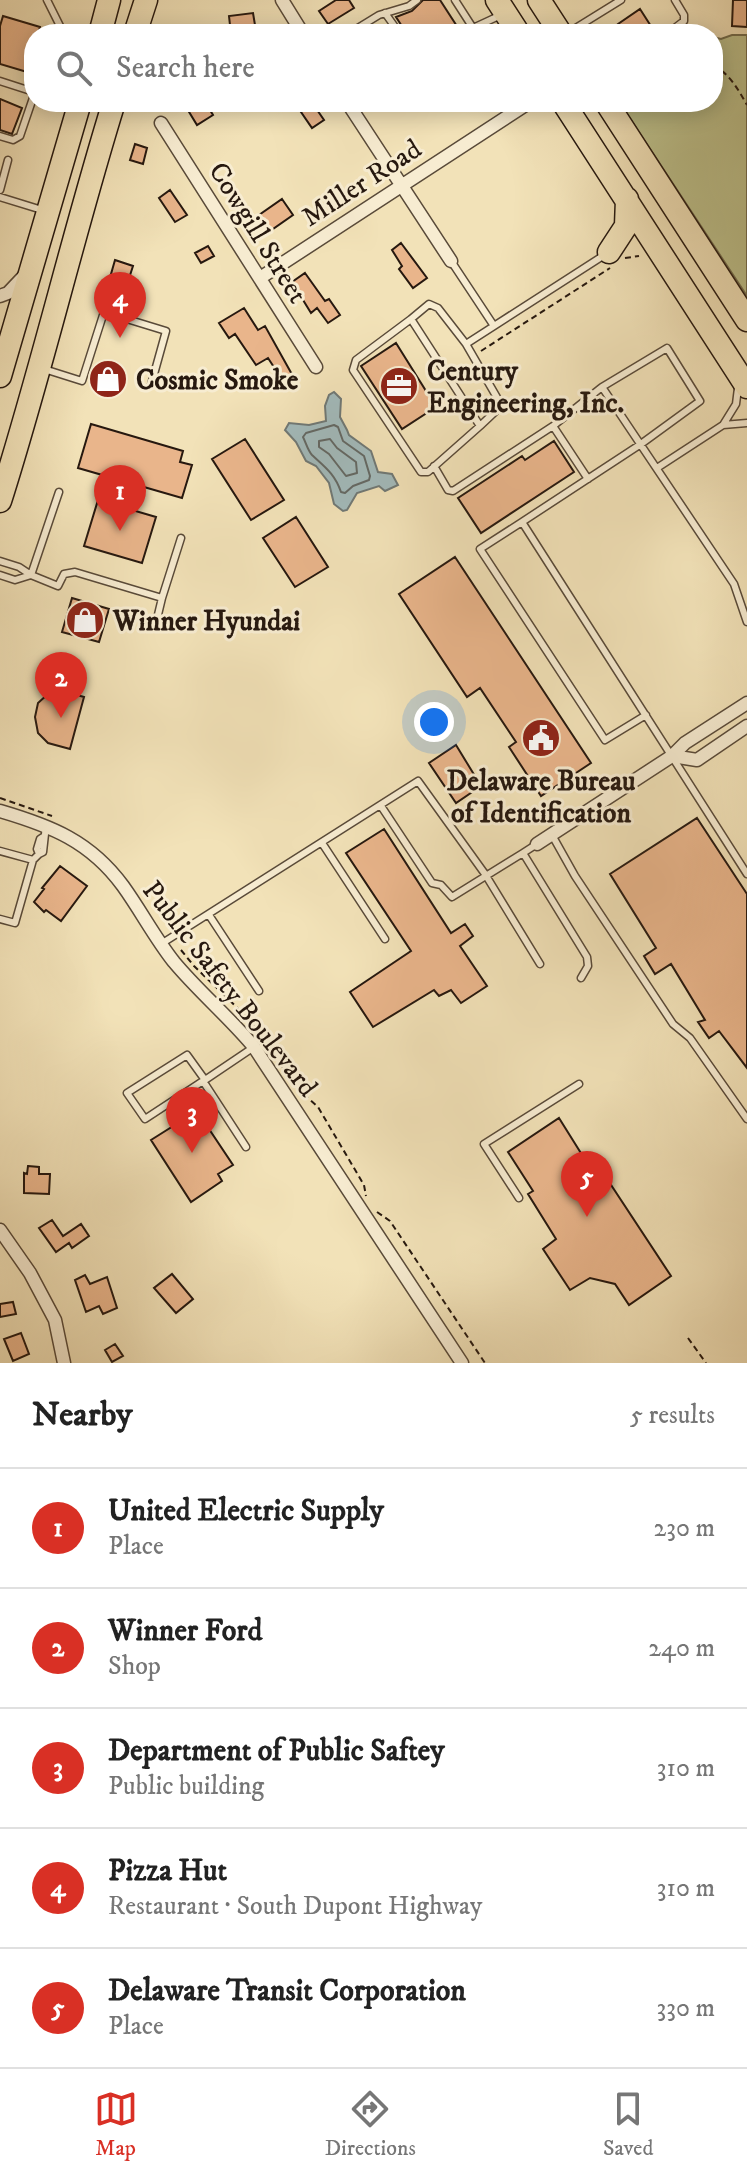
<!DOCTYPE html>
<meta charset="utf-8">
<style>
body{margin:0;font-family:"IM FELL DW Pica",serif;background:#f6f6f6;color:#222}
.you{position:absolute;left:434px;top:722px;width:28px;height:28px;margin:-20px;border:6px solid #fff;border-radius:50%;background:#1a73e8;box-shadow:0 0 0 12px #1a73e833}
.badge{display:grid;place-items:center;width:52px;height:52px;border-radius:50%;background:#d93025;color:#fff;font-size:26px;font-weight:700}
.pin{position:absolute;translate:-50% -66px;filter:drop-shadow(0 2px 4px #0008)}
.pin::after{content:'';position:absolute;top:42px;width:28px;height:24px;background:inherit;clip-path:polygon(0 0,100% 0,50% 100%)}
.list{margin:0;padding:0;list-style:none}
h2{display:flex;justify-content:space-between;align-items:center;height:104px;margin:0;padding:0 32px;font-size:34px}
h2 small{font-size:26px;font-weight:400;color:#767676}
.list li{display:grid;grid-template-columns:52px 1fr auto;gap:24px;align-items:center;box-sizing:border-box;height:120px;padding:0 32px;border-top:2px solid #e0e0e0}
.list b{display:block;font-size:30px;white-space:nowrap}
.list p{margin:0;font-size:26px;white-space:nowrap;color:#767676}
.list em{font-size:26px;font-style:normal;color:#767676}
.icon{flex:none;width:44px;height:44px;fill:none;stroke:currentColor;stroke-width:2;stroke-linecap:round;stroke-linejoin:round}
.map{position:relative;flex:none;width:747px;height:1363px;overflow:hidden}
.search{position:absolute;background:#fff;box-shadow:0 4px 20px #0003;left:24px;right:24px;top:24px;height:88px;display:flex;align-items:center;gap:20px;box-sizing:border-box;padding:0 28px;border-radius:32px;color:#767676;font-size:30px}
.sheet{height:704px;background:#fff}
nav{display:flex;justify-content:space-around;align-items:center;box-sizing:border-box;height:112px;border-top:2px solid #e0e0e0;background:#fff;font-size:22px;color:#767676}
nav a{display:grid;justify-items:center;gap:4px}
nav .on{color:#d93025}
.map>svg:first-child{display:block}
</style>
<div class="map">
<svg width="747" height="1363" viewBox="0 0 747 1363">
<rect width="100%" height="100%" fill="#f2e2b8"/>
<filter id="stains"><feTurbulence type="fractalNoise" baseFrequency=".0025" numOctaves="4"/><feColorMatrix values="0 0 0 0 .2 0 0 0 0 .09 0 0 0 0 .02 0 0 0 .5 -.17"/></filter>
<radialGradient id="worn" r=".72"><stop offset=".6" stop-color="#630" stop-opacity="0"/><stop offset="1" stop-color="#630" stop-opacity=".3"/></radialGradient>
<path fill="#bdc28d" stroke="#726d4e" stroke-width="2" d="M732 35H747V296L619 102H713V37L721 39Z"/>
<path fill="#a2babb" stroke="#707976" stroke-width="2" d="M334 392 341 399 340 417 347 430 349 435 371 451 378 472 392 474 398 485 385 491 379 486 357 493 347 510 343 511 334 504 329 483 316 466 306 461 296 442 285 430 289 423 309 425 326 421 325 406 329 395Z"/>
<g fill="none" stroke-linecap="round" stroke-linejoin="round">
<path stroke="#646965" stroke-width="2" d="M334 425 338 427 343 441 364 456 370 476 369 480 353 486 345 493 341 492C335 474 325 467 312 455 308 451 306 443 303 437L306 433Z
M330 439 337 448 356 462 357 473 346 476 329 454 319 447V441Z"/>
</g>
<path fill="#e9b58b" stroke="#26180f" stroke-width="2" d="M336 0H349L354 8 328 24 319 11Z
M423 0H440L462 34H407L396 17 412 11Z
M733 0H747V27L732 26Z
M640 9 656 34H624L618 24Z
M253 13 256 31 249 34H231L229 16Z
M3 16 40 27 38 34H34V48L27 72 0 64V26Z
M0 99 22 108 12 134 0 130Z
M183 102H205L213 115 197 125Z
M313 104 324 120 312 128 301 112Z
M135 144 147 148 143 164 130 160Z
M170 190 187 215 175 222 159 198Z
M282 199 293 215 270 231 259 215Z
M401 243 427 278 413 288 399 269 402 266 392 250Z
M208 246 214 256 201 263 195 253Z
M115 260 133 266 122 300 105 295Z
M305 273 325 301 329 299 340 315 328 323 317 308 311 313 292 282Z
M244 308 258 330 265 326 294 378 285 384 268 358 256 365 235 334 229 338 219 323Z
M396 343 436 407 402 429 361 366Z
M91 424 183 451 180 462 192 465 182 498 78 468Z
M245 439 284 500 251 520 212 459Z
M554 441 574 472 481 533 458 498 522 456 525 460Z
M98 500 156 517 142 563 84 546Z
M296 517 328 567 295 587 263 538Z
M455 557 591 763 541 796 509 747 516 742 480 688 467 697 399 594Z
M72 598 109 609 99 642 62 632Z
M63 691 84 697 70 749 48 743 38 733 35 717 38 703 48 694Z
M456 745 481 786 456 803 429 763Z
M697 818 747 894V1068L719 1031 709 1038 698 1022 705 1020 671 964 655 974 644 956 656 948 610 874Z
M384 829 451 933 465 924 473 936 460 946 487 986 461 1003 451 990 439 996 434 990 373 1027 350 992 411 951 346 853Z
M60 866 87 886 61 921 46 910 44 912 34 902 44 889 42 888Z
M197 1111 233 1165 218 1174 222 1181 191 1202 151 1140Z
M559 1118 584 1158 590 1153 671 1276 629 1305 615 1284 590 1278 570 1290 543 1249 556 1239 528 1194 533 1191 508 1152Z
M28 1166 39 1167V1174H50L49 1194 24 1193V1173L27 1174Z
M52 1220 63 1236 81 1224 89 1236 72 1248 69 1243 56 1252 39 1228Z
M172 1274 193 1299 176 1313 154 1288Z
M85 1275 90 1284 107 1277 117 1308 103 1314 99 1306 86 1312 75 1280Z
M13 1302 16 1314 0 1317V1304Z
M21 1333 29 1354 13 1361 4 1339Z
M115 1344 123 1356 112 1362 105 1350Z"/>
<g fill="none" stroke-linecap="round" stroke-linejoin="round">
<defs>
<path id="service" d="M47 0 60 26 58 34
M455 0 473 28 501 15
M385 13 400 34
M348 34 379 15 409 6 417 0
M566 34 621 0
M667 34 684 21V15L675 0
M0 81 34 92
M0 136 13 140 20 136 34 95
M0 190 8 160
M0 197 42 210
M451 261 494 326 606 254
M411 319 356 360 353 370 421 472H428L480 426
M466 344 499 401 498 409 480 426 411 319 429 304 438 308 466 344 494 326
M44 369 82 381 104 312 166 331 151 385
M602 387 667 348 700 401 641 444 522 522 747 874
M723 425 736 404 738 388
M553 426 588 479
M434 466 448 490 453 491 553 426 602 387 734 584 747 622
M657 468 723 425 747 423
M59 492 31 575 58 586 64 574 75 572 162 598 156 623
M522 522 480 549 605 740 646 715
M0 561 19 567 31 575 15 580 0 575
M162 598 181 538
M381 806 432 883 441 885 452 897 523 853
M552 835 575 876 673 1024 690 1038 747 1119
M43 837 40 839 37 849 39 854 43 852 46 825
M322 843 385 939
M537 844 523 853 587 957 588 966 581 978
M0 851 33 860
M209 915 259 991
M0 919 15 923 33 860 39 854
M161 944 418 781 485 874 540 964
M205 1080 187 1055 127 1093 145 1119 203 1081 205 1080 254 1047
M203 1081 246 1147
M519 1198 484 1144 579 1084"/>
<path id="minor" d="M282 0 303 34
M347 102 451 261
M161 123 316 367
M260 278 530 102
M0 296 8 293 25 275
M672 756 697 760 747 726
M0 811C51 826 90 841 123 886 141 911 155 938 174 962 199 992 229 1017 254 1047L462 1363
M537 844 672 756 685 743 747 703
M0 1230 30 1273 55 1320 64 1363"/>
<path id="trunk" d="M497 0 519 34
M539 0 561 34
M100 34 109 0
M135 34 146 0
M563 102 747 387
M606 102 747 320
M609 252 626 226 627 199
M0 376 80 102
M0 501C42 369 73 234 114 102"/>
</defs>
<use href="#service" stroke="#594a39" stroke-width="9"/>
<use href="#minor" stroke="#594a39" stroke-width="15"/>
<use href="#trunk" stroke="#26180f" stroke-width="25"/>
<path stroke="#26180f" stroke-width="2" stroke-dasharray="6 4" stroke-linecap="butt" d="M713 66C729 72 739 91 747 105
M625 258 639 256
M481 351 610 268
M0 798 52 816
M181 950 194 966 249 1019 298 1089 318 1107 364 1185 366 1196
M377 1212 390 1221 485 1363
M688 1338 706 1363"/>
<use href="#service" stroke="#f7ecd1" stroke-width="6"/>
<use href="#minor" stroke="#f7ecd1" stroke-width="12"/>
<use href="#trunk" stroke="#f2e2b8" stroke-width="22"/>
</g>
<defs>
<symbol id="shop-disc" viewBox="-11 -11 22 22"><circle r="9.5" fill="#8f2418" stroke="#f7ecd1"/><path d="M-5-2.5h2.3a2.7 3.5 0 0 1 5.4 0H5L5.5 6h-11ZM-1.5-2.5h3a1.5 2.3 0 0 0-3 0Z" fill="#fff"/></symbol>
<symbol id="office-disc" viewBox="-11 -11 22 22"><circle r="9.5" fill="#8f2418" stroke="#f7ecd1"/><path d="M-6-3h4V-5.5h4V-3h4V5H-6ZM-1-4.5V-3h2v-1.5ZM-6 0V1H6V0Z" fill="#fff"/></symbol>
<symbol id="civic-disc" viewBox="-11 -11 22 22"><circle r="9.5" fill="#8f2418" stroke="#f7ecd1"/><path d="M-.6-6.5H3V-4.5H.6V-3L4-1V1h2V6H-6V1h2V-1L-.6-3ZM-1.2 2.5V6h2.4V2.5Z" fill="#fff"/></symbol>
</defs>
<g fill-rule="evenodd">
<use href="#shop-disc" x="86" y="357" width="44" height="44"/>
<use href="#office-disc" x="377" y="364" width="44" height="44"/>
<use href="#shop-disc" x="63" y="598" width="44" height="44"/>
<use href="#civic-disc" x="519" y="716" width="44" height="44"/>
</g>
<g text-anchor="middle" stroke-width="6" stroke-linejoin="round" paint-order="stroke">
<g font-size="28" fill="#26180f" stroke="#f7ecd1">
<text transform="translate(361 182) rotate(-33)" y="10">Miller Road</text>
<text transform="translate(259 232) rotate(58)" y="10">Cowgill Street</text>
<text transform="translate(231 988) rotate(52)" y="10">Public Safety Boulevard</text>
</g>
<g font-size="28" font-weight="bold" fill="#26180f" stroke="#f7ecd1" text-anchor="start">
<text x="427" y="380">Century<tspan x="427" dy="32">Engineering, Inc.</tspan></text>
<text x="136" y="389">Cosmic Smoke</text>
<text x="113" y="630">Winner Hyundai</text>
<text x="541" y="790" text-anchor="middle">Delaware Bureau<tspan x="541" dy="32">of Identification</tspan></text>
</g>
</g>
<rect width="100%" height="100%" filter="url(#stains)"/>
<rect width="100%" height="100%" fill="url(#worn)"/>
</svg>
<div class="you"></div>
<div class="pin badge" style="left:120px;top:531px">1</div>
<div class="pin badge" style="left:61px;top:718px">2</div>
<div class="pin badge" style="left:192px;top:1153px">3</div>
<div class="pin badge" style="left:120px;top:338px">4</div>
<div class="pin badge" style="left:587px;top:1217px">5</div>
<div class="search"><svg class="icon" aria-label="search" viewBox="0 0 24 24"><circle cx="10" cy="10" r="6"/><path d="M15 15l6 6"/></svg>Search here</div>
</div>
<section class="sheet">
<h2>Nearby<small>5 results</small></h2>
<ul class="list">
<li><span class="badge">1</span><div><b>United Electric Supply</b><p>Place</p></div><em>230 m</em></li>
<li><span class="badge">2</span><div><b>Winner Ford</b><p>Shop</p></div><em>240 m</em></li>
<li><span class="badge">3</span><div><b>Department of Public Saftey</b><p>Public building</p></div><em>310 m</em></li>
<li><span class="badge">4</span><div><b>Pizza Hut</b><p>Restaurant · South Dupont Highway</p></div><em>310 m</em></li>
<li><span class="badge">5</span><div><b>Delaware Transit Corporation</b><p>Place</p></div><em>330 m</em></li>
</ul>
</section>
<nav>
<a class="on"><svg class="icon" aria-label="map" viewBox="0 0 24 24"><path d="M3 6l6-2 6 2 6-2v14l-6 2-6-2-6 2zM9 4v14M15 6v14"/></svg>Map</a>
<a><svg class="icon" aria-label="directions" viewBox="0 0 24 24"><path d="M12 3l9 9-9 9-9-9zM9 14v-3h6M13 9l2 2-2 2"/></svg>Directions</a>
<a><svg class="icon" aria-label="saved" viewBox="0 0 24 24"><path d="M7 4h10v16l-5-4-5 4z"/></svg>Saved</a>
</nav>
